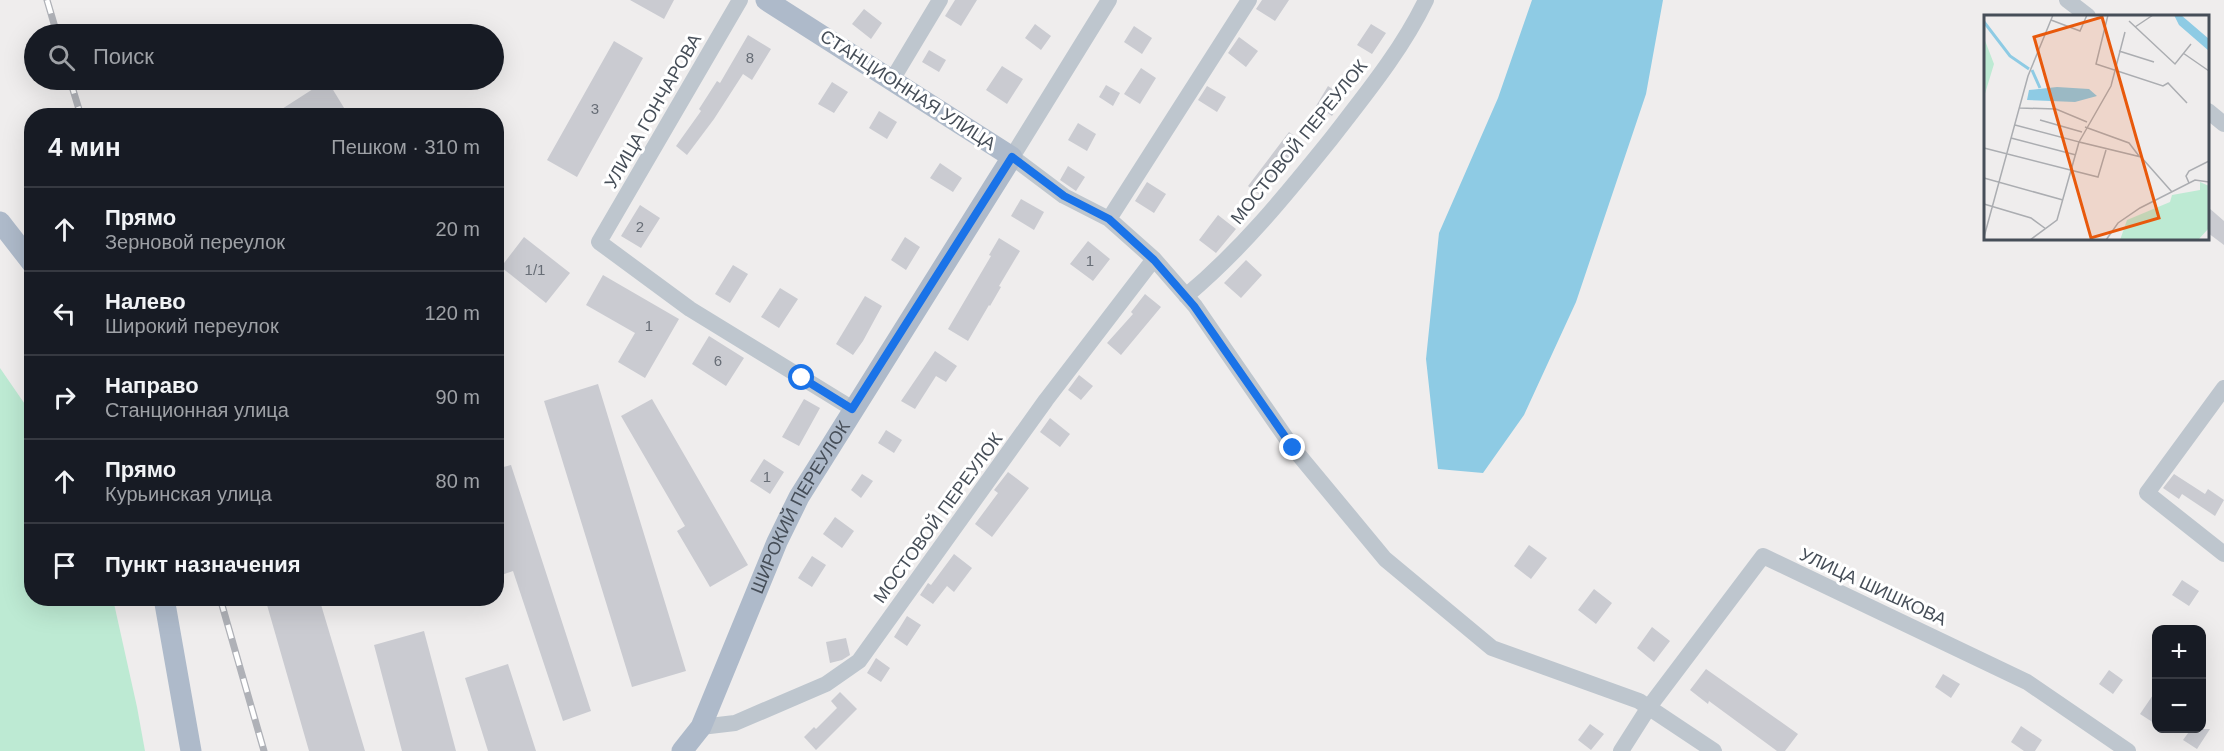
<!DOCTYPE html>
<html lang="ru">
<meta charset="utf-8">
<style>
body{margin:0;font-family:Arial,sans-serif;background:#20242c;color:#f1f3f6}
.controls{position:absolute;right:18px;bottom:18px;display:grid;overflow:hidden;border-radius:12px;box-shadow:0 6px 24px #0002}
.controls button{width:54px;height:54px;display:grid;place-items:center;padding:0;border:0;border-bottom:2px solid #363941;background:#171b24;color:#f1f3f6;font:30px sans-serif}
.stop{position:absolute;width:18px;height:18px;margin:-14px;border:4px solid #1a73e8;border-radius:50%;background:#fff}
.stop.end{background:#1a73e8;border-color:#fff;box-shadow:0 2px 6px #0008}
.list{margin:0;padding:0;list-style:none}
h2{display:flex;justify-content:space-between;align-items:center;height:78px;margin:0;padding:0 24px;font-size:26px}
h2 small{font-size:20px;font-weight:400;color:#9ea1a6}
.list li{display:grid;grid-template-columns:39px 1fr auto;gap:18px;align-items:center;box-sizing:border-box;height:84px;padding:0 24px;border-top:2px solid #363941}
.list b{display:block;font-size:22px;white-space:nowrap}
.list p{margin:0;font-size:20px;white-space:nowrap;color:#9ea1a6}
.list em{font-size:20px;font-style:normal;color:#9ea1a6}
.icon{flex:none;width:33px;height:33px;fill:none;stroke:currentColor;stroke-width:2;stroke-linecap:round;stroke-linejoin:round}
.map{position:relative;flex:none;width:2224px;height:751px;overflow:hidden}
.search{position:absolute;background:#171b24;box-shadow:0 6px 24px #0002;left:24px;top:24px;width:480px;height:66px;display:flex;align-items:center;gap:15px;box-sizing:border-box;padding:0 21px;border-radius:33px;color:#9ea1a6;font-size:22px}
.panel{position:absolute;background:#171b24;box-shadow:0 6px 24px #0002;left:24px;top:108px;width:480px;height:498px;border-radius:24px}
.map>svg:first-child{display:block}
</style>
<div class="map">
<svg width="2224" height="751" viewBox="0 0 2224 751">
<rect width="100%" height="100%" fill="#efeded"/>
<path fill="#bdead3" d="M0 368 31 413 32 598 113 599 137 707 145 751H0Z"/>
<path fill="#8ecbe4" d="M1532 0H1663L1646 94 1576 302 1524 415 1483 473 1438 469 1426 359 1439 233 1498 98Z"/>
<path fill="#cacbd1" d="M630 0H674L664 19Z
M955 0H977L961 26 945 16Z
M1262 0H1289L1275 21 1256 9Z
M864 9 882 23 871 39 852 24Z
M1035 24 1051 36 1041 50 1025 38Z
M1371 24 1386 33 1372 54 1357 45Z
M1134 26 1152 38 1142 54 1124 42Z
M748 35 771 49 752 80 743 74 714 119 687 155 676 146 701 111 699 109 717 81 720 83Z
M1239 37 1258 51 1246 67 1228 53Z
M614 41 643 58 577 177 547 160Z
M929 50 946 60 939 72 922 62Z
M1002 66 1023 79 1007 104 986 90Z
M1141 68 1156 78 1140 104 1124 94Z
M327 80 349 116H271Z
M832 82 848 92 834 113 818 104Z
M1106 85 1120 93 1113 106 1099 97Z
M1207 86 1226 97 1217 112 1198 100Z
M1328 86 1344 97 1332 116 1316 106Z
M879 111 897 122 887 139 869 128Z
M1078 123 1096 134 1087 151 1068 140Z
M1289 132 1301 141 1261 196 1248 186Z
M940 163 962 178 953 192 930 178Z
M1068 166 1085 177 1076 191 1060 180Z
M1147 182 1166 194 1154 213 1135 201Z
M1021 199 1044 212 1034 230 1011 216Z
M640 205 660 218 641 248 621 236Z
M2208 207 2224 221V245L2208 233Z
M1218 215 1236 229 1216 253 1199 240Z
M524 237 570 273 546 303 501 267Z
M905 237 920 247 906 270 891 260Z
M999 238 1020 251 999 286 1001 287 990 306 989 305 968 341 948 329 991 256 989 255Z
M1088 241 1110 259 1093 281 1070 264Z
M1246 260 1262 275 1241 298 1224 283Z
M733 265 748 274 730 303 715 294Z
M603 275 679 319 645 378 618 362 635 333 586 305Z
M780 288 798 299 779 328 761 317Z
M1145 294 1161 307 1121 355 1107 343 1133 314 1131 312Z
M865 296 882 306 863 341 853 355 836 344Z
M709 336 744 358 726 386 692 364Z
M935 351 957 366 946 382 936 376 915 409 901 401Z
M1079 375 1093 386 1081 400 1068 390Z
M598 384 686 671 632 687 544 401Z
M652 399 748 565 710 587 677 531 685 526 621 416Z
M804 399 820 408 799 446 782 437Z
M1050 418 1070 434 1060 447 1040 432Z
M886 430 902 440 894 453 878 443Z
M764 459 784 472 770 494 750 481Z
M511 465 591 711 563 721 513 571 496 577V469Z
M1008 472 1029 488 992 537 975 524 998 493 994 490Z
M862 474 873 481 861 498 851 490Z
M2174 474 2205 494 2208 489 2224 500 2215 516 2182 494 2179 499 2163 488Z
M835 517 854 531 842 548 823 534Z
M1529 545 1547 558 1531 579 1514 566Z
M954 554 972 568 954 592 947 586 933 604 920 595 928 583 931 585Z
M812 556 826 565 812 587 798 578Z
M2182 580 2199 591 2189 606 2172 595Z
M1594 589 1612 603 1596 624 1578 610Z
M265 598H319L365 751H309Z
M907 616 921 625 907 646 894 637Z
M1652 627 1670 641 1654 662 1637 648Z
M424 631 456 751H402L374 645Z
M846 638 850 655 842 660 830 663 826 642Z
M876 658 890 668 881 682 867 673Z
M508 664 536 751H488L465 678Z
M1706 669 1798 734 1785 751H1777L1709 701 1708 704 1690 690Z
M2109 670 2123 680 2113 694 2099 684Z
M1943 674 1960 684 1951 698 1935 687Z
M2157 689V725L2140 714Z
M840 692 857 709 816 750 804 737 814 727 816 729 837 708 831 701Z
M1590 724 1604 734 1591 750 1578 740Z
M2021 726 2042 740 2035 751H2024L2011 742Z
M2191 729H2210L2197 749 2183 740Z"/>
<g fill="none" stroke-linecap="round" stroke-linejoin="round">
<path stroke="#bec6ce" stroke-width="16" d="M740 0 599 242 690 309 853 409
M1109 0 1012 157 1064 196 1109 219 1154 259 1195 306 1293 448 1385 559 1492 648 1639 701 1714 751
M2067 0 2088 16
M892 80 940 0
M2208 111 2224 124
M1109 219 1249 0
M1186 296C1242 249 1285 196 1331 139 1365 95 1402 50 1426 0
M2224 388 2147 493 2224 554
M701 727 735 723 826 684 859 661 1046 400 1154 259
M1621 751 1649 707 1763 556 2027 682 2128 751"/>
<g stroke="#aebaca" stroke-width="21">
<path d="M0 222 32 263"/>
<path d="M164 598 191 751"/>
<path id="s1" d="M682 751 701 727 777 542 799 497 1012 157 766 0"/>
</g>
<defs>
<path id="rail" d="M47 0 57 34
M70 80 81 116
M220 598 264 751"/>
</defs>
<use href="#rail" stroke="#afb1b7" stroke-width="7"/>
<use href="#rail" stroke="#fff" stroke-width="4.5" stroke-dasharray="14" stroke-linecap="butt"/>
</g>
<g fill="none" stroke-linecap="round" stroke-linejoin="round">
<path stroke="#1a73e8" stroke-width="8" d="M802 378 852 409 1012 157 1064 196 1109 219 1154 260 1194 306 1293 448"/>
</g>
<g text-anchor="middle" stroke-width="6" stroke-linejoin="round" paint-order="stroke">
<g font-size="15" fill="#676d76">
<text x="750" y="63">8</text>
<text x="595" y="114">3</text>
<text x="640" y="232">2</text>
<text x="1090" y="266">1</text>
<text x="535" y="275">1/1</text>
<text x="649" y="331">1</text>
<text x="718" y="366">6</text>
<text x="767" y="482">1</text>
</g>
<g font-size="18" fill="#464e58" stroke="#fff">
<text transform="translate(908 90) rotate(33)" y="6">СТАНЦИОННАЯ УЛИЦА</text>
<text transform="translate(653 111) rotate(-60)" y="6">УЛИЦА ГОНЧАРОВА</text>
<text transform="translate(1299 142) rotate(-51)" y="6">МОСТОВОЙ ПЕРЕУЛОК</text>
<text dy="6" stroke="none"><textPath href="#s1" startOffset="272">ШИРОКИЙ ПЕРЕУЛОК</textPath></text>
<text transform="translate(938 518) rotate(-54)" y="6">МОСТОВОЙ ПЕРЕУЛОК</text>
<text transform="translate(1873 587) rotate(25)" y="6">УЛИЦА ШИШКОВА</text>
</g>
</g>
<g transform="translate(1984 15)">
<rect width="225" height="225" fill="#efeded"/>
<path d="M0 23 10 49 0 82ZM216 167 225 171V213L214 225H136L143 205 186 187 188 180 216 175Z" fill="#bdead3"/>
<path d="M190 0H197L225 24V36L195 10ZM73 72 105 74 113 81 91 87 43 85 45 75Z" fill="#8ecbe4"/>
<path fill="none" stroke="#8ecbe4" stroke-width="3" d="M0 7 26 41 45 54M48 55 56 73"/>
<path fill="none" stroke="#abadb1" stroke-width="1.5" d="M124 0 112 49 179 71 184 68 203 88M67 5 96 16 103 0M145 6 191 49 207 29M151 12 169 0M135 36 170 47M199 38 225 56M36 93 72 94 103 107M56 105 98 117M31 110 95 127 127 71 141 17M101 112 145 128 155 141M27 123 92 140M0 133 114 162 122 135M0 163 79 185M205 168 202 161 205 156 225 146M0 189 47 203 62 214M0 222 44 61 69 0M46 225 73 205 95 127 157 142 188 177M122 225 134 208 156 193 211 165 225 167"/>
<path fill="#e8590c" fill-opacity="0.15" stroke="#e8590c" stroke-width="3" d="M118 2 175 203 107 223 50 22Z"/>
<rect width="225" height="225" fill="none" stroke="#464e58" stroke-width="3"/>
</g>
</svg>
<div class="controls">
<button>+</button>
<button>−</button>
</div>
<div class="stop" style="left:802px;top:378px"></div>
<div class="stop end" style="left:1293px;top:448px"></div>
<div class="search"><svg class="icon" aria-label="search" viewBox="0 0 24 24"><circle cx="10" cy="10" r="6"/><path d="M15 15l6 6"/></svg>Поиск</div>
<section class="panel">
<h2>4 мин<small>Пешком · 310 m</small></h2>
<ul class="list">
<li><svg class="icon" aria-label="ahead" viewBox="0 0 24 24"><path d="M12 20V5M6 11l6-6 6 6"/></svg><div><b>Прямо</b><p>Зерновой переулок</p></div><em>20 m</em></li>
<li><svg class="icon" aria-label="left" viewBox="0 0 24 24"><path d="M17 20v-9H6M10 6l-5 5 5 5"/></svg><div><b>Налево</b><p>Широкий переулок</p></div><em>120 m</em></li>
<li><svg class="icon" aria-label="right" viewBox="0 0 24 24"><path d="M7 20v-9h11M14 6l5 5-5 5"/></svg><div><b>Направо</b><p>Станционная улица</p></div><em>90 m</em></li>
<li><svg class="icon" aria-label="ahead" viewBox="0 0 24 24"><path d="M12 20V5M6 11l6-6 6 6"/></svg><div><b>Прямо</b><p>Курьинская улица</p></div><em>80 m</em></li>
<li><svg class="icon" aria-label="arrive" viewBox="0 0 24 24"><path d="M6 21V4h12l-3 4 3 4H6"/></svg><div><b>Пункт назначения</b></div></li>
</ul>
</section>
</div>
